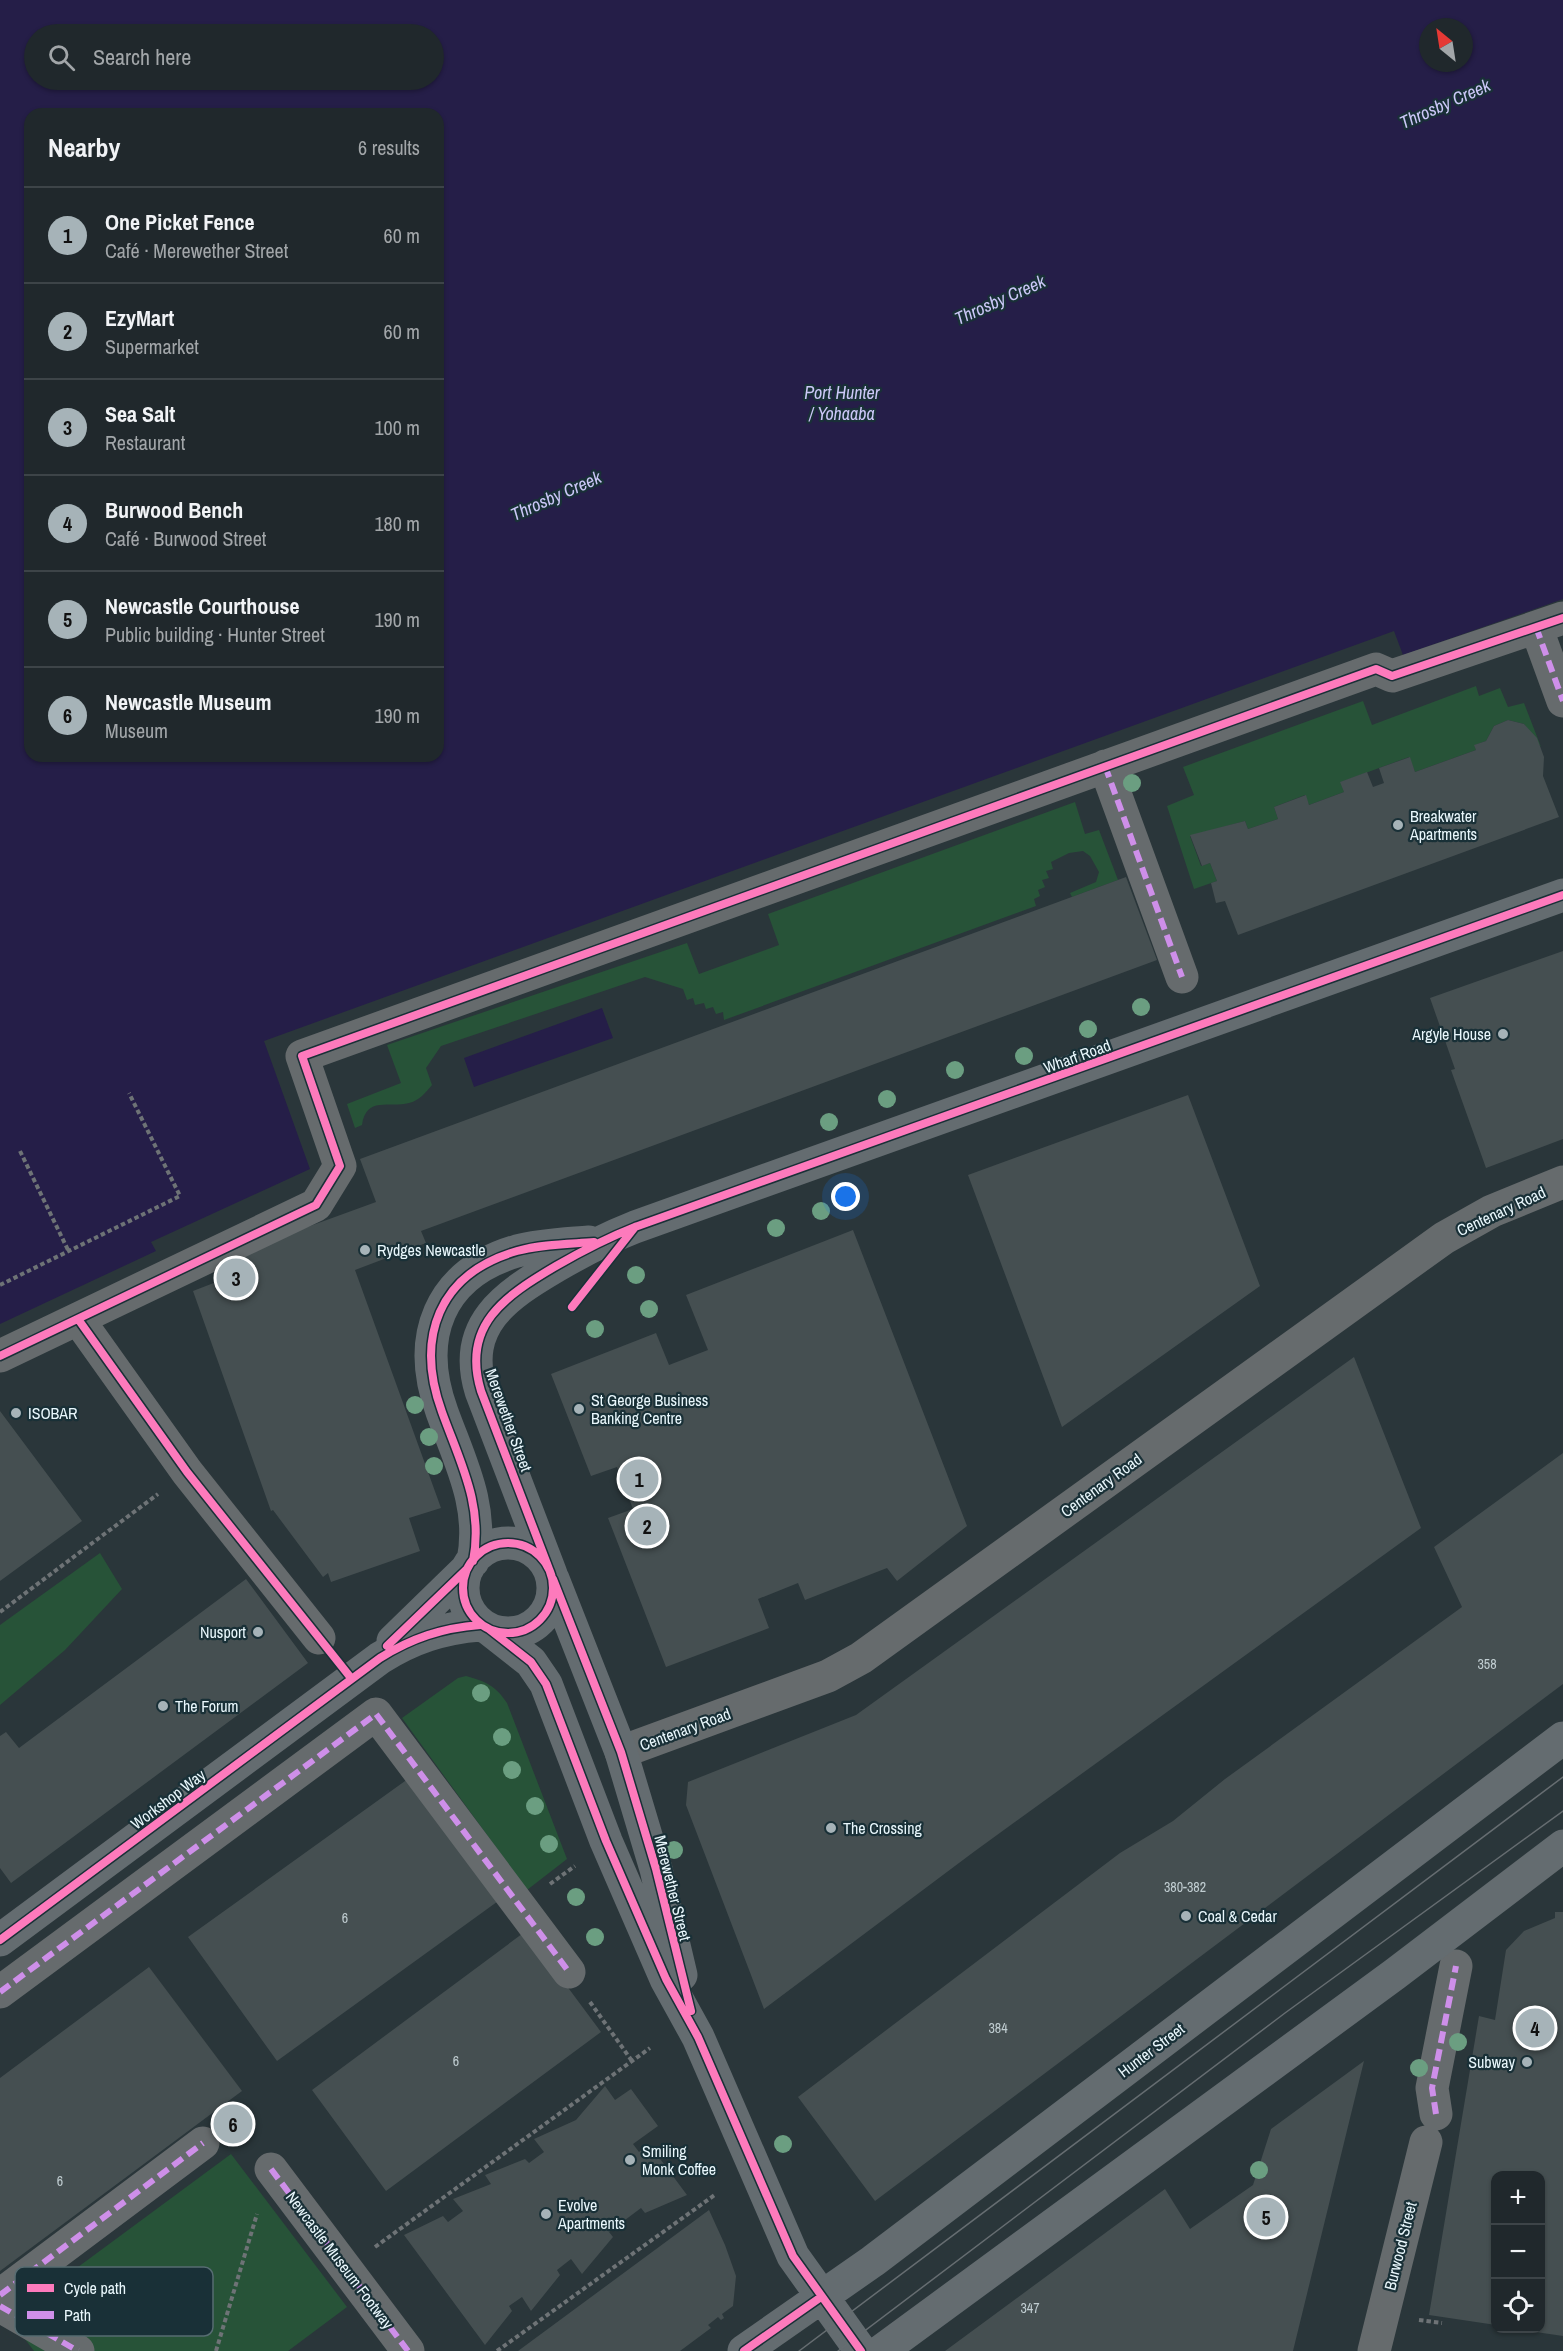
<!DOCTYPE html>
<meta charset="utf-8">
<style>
body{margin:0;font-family:"Archivo Narrow",sans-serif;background:#283034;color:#f1f3f6}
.controls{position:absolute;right:18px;bottom:18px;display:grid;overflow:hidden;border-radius:12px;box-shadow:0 2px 4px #0004}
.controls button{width:54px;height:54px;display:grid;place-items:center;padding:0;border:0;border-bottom:2px solid #3d4448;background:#20282c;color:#f1f3f6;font:30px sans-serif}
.compass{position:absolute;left:1419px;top:18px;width:54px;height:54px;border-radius:50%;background:#20282c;box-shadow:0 2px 4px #0004;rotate:330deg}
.you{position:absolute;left:846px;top:1197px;width:21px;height:21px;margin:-15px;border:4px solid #fff;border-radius:50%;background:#1a73e8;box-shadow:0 0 0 9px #1a73e833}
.badge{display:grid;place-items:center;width:39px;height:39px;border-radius:50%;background:#a6b3b8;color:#111;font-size:20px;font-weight:700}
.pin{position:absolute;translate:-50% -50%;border:3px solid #fff;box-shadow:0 2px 6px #0006}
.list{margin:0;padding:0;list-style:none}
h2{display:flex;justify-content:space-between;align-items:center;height:78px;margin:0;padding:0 24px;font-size:26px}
h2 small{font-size:20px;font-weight:400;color:#a2a6a9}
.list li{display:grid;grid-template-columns:39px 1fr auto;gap:18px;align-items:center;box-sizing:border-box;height:96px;padding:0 24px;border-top:2px solid #3d4448}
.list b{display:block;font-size:22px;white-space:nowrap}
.list p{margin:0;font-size:20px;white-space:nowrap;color:#a2a6a9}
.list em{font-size:20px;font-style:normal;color:#a2a6a9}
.icon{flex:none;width:33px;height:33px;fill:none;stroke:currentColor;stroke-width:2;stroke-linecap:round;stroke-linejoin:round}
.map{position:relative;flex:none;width:1563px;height:2351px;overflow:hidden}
.search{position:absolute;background:#20282c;box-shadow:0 2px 4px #0004;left:24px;top:24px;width:420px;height:66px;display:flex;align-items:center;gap:15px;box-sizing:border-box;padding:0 21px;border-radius:33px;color:#a2a6a9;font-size:22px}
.panel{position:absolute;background:#20282c;box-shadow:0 2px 4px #0004;left:24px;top:108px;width:420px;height:654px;border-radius:18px}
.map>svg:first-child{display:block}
</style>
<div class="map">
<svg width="1563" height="2351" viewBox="0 0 1563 2351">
<rect width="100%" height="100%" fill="#2a363a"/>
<path fill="#275338" d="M1476 686 1479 696 1500 688 1508 707 1524 703 1541 747 1524 724 1508 720 1494 726 1486 741 1475 745 1476 750 1415 772 1409 757 1341 782 1344 792 1309 805 1305 795 1274 807 1278 819 1248 829 1245 821 1190 836 1201 866 1210 863 1217 881 1194 889 1167 806 1194 795 1183 767 1363 701 1372 725Z
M1075 802 1085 834 1099 830 1118 880 1072 897 1070 893 1096 882 1099 872 1090 856 1083 851 1069 853 1051 862 1053 869 1046 871 1049 878 1042 880 1045 887 1038 890 1040 896 1034 899 1036 906 724 1020 723 1012 716 1014 713 1007 706 1009 704 1003 695 1005 693 998 687 1000 683 989 645 977 441 1046 426 1068 432 1085C426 1092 419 1101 409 1103 389 1108 366 1096 362 1125L355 1128 347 1104 401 1083 387 1045 687 943 699 974 779 945 768 914Z
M100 1553 122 1589 65 1650 0 1705V1625Z
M466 1676C485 1681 496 1686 507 1703L567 1859 527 1890 402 1718 458 1678Z
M231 2154 347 2307 288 2351H34L9 2318Z"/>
<path fill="#251e48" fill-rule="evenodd" d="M0 0H1563V599L1403 655 1394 631 264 1041 310 1169 151 1242 156 1251 0 1324ZM1428 27H1464V63H1428ZM34 34H434V80H34ZM30 114H438V756H30Z
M602 1008 613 1038 474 1087 464 1058Z"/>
<path fill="#454f51" d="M1508 720 1524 724 1537 738 1544 757 1543 776 1559 817 1238 935 1225 901 1216 903 1211 883 1217 881 1210 863 1202 866 1190 835 1245 821 1248 829 1278 819 1274 807 1306 795 1309 805 1344 792 1340 782 1367 772 1373 787 1384 783 1379 768 1410 757 1415 772 1476 750 1474 745 1486 741 1494 726Z
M1126 877 1157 960 421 1231 426 1243 355 1270 441 1508 409 1518 420 1551 331 1582 328 1573 323 1577 273 1510 271 1511 193 1291 224 1279 217 1260 376 1202 360 1159Z
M1563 951V1139L1486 1168 1451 1070 1455 1069 1430 998Z
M1188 1095 1260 1286 1062 1427 968 1175Z
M853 1230 967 1526 897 1581 887 1568 805 1600 798 1583 758 1599 769 1628 666 1667 608 1518 633 1509 617 1467 591 1476 551 1374 656 1333 669 1365 708 1350 686 1295Z
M1354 1357 1421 1528 975 1851 764 2009 686 1805 688 1782 856 1715Z
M0 1411 82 1521 0 1581Z
M1563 1453V1684L875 2201 798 2097 1120 1853 1173 1821 1225 1779 1462 1607 1434 1547Z
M246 1579 308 1663 11 1883 0 1868V1736L6 1732 19 1748Z
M412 1776 501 1899 277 2061 188 1937Z
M1555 1912H1563V2336L1523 2330 1540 2328V2175H1496V2325L1429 2315 1479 2016 1495 2020 1506 1950 1524 1931 1555 1918Z
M526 1931 601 2032 386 2191 312 2090Z
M149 1967 242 2091 0 2271V2078Z
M1364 2061 1293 2351H945L1165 2189 1190 2229 1253 2185 1271 2129Z
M605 2086 615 2100 631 2089 658 2126 633 2144 639 2152 649 2144 687 2195 645 2213 641 2208 609 2232 613 2237 582 2274 571 2259 557 2270 560 2275 531 2311 522 2297 509 2306 512 2311 485 2345 404 2235 443 2216 448 2222 463 2211 453 2199 491 2184 485 2175 525 2159 529 2163 544 2152 534 2139 576 2120Z
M709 2210 725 2245 736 2276 733 2306 722 2314 724 2318 721 2320 718 2317 708 2325 711 2328 680 2351H518Z"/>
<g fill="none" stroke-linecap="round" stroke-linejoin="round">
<path stroke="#6e7376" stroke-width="4" stroke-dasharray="4.5 3" stroke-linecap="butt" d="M20 1151 69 1252
M0 1285 180 1196 129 1093
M0 1612 158 1494
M550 1884 575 1866
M590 2002 632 2061
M375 2247 650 2048
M1419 2320 1442 2323
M216 2351 257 2214
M497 2351 716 2194"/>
<path stroke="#666b6d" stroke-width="33" d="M1536 627 1563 701
M1105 766 1182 977
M78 1319 187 1472 319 1638
M0 1356 316 1205 340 1166 302 1056 1376 669 1392 676 1563 618
M621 1752 828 1676 861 1658 1444 1238 1492 1211 1563 1182
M0 1992 376 1714 569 1972
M1436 2114 1432 2088 1456 1966
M271 2169 408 2351
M0 2295 203 2143
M0 2306 78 2351
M1374 2351 1426 2142"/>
<path stroke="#646c70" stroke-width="33" d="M463 1588a45 45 0 1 1 90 0a45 45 0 1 1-90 0Z
M473 1561C484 1506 460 1462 442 1412 415 1338 438 1274 517 1251 540 1245 566 1244 589 1242
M549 1569 481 1391C461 1325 505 1296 556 1266 582 1251 607 1238 635 1227L1563 895
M553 1579 621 1752 656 1869 681 1975
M489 1629 531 1662 546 1684 606 1841 666 1979 698 2037 793 2256 861 2351
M393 1641 468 1568
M0 1940 380 1658C412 1638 442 1628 480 1625
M744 2351 873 2261 1563 1738
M881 2351 1395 1974 1563 1846"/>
<path stroke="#666d71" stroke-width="1.5" d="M799 2351 1563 1777
M838 2351 1285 2013 1563 1811"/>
<path stroke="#ce8fe9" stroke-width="6" stroke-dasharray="12 6" stroke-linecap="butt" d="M1536 627 1563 701
M1105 766 1182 977
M0 1992 376 1714 569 1972
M1436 2114 1432 2088 1456 1966
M271 2169 408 2351
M0 2295 203 2143
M0 2306 78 2351"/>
<defs>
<path id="cycleway" d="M572 1307 635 1227
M78 1319 187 1472 351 1678
M0 1356 316 1205 340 1166 302 1056 1376 669 1392 676 1563 618
M463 1588a45 45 0 1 1 90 0a45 45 0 1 1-90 0Z
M473 1561C484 1506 460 1462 442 1412 415 1338 438 1274 517 1251 542 1244 569 1244 594 1242
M549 1569 481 1391C461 1325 505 1296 556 1266 582 1251 607 1238 635 1227L1563 895
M553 1579 621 1752 656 1869 691 2011
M489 1629 531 1662 546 1684 606 1841 666 1979 698 2037 793 2256 861 2351
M387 1646 467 1569
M0 1940 380 1658C412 1638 442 1628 480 1625
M744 2351 821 2297"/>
</defs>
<use href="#cycleway" stroke="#193037" stroke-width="11"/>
<use href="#cycleway" stroke="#fd7abc" stroke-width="8"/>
</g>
<g fill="#6b9e81">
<circle cx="1132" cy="783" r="9"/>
<circle cx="1141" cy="1007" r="9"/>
<circle cx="1088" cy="1029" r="9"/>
<circle cx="1024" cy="1056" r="9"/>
<circle cx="955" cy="1070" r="9"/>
<circle cx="887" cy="1099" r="9"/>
<circle cx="829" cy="1122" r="9"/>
<circle cx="821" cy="1211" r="9"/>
<circle cx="776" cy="1228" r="9"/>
<circle cx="636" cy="1275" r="9"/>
<circle cx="649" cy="1309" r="9"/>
<circle cx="595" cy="1329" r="9"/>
<circle cx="415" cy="1405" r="9"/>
<circle cx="429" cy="1437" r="9"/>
<circle cx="434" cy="1466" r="9"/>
<circle cx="481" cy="1693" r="9"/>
<circle cx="502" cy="1737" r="9"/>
<circle cx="512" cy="1770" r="9"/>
<circle cx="535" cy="1806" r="9"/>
<circle cx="549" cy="1844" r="9"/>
<circle cx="674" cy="1850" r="9"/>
<circle cx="576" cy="1897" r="9"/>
<circle cx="595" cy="1937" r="9"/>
<circle cx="1458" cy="2042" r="9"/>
<circle cx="1419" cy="2068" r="9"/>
<circle cx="783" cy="2144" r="9"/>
<circle cx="1259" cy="2170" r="9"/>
</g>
<g fill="#a6b3b8" stroke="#193037" stroke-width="2">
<circle cx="1398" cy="825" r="6"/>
<circle cx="1503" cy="1034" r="6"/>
<circle cx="365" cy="1250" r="6"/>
<circle cx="579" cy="1409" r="6"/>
<circle cx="16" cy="1413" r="6"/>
<circle cx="258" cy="1632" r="6"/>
<circle cx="163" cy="1706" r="6"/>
<circle cx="831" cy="1828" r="6"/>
<circle cx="1186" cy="1916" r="6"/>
<circle cx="1527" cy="2062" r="6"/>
<circle cx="630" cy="2160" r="6"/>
<circle cx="546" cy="2214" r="6"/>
</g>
<g text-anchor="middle" stroke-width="4.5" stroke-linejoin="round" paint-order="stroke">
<g font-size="14" fill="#c0cdd1">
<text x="1487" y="1669">358</text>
<text x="1185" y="1892">380-382</text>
<text x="345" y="1923">6</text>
<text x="998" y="2033">384</text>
<text x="456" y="2066">6</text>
<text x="60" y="2186">6</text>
<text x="1030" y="2313">347</text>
</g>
<g font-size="16" fill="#e9f7fc" stroke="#193037" text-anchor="start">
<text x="1410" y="822">Breakwater<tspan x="1410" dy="18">Apartments</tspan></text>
<text x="1491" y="1040" text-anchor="end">Argyle House</text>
<text x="377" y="1256">Rydges Newcastle</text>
<text x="591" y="1406">St George Business<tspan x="591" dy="18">Banking Centre</tspan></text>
<text x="28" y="1419">ISOBAR</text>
<text x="246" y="1638" text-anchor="end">Nusport</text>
<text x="175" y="1712">The Forum</text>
<text x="843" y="1834">The Crossing</text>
<text x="1198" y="1922">Coal &amp; Cedar</text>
<text x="1515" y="2068" text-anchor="end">Subway</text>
<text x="642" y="2157">Smiling<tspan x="642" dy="18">Monk Coffee</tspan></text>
<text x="558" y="2211">Evolve<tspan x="558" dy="18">Apartments</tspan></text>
</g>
<g font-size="16" fill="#e9f7fc" stroke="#193037">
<text transform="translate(1077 1056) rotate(-20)" y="6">Wharf Road</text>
<text transform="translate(1501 1211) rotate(-25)" y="6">Centenary Road</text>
<text transform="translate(509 1420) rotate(70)" y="6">Merewether Street</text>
<text transform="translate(1101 1485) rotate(-36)" y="6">Centenary Road</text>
<text transform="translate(685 1729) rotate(-20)" y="6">Centenary Road</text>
<text transform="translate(168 1799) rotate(-37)" y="6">Workshop Way</text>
<text transform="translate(673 1888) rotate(76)" y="6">Merewether Street</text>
<text transform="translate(1151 2050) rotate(-37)" y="6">Hunter Street</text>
<text transform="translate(1400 2246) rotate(-76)" y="6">Burwood Street</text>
<text transform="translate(340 2260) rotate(53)" y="6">Newcastle Museum Footway</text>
</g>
<g font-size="18" font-style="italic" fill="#ccc8f8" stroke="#193037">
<text transform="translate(1445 104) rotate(-24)" y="6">Throsby Creek</text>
<text transform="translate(1000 300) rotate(-24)" y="6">Throsby Creek</text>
<text x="842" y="399">Port Hunter<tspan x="842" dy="21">/ Yohaaba</tspan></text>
<text transform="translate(556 496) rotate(-24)" y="6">Throsby Creek</text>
</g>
</g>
<rect x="15" y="2267" width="198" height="69" rx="9" fill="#193037" stroke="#576c72" stroke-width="1.5"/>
<rect x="27" y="2284" width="27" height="8" fill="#fd7abc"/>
<rect x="27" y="2311" width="27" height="8" fill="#ce8fe9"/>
<g font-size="16" fill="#e9f7fc">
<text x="64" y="2294">Cycle path</text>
<text x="64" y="2321">Path</text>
</g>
</svg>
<div class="controls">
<button>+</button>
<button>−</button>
<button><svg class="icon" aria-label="locate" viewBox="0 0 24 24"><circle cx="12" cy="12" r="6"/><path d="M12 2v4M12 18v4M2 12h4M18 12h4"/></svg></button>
</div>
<svg class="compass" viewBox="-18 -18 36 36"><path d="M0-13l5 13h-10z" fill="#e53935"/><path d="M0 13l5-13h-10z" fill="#a2a6a9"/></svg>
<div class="you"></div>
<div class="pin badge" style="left:639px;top:1479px">1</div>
<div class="pin badge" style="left:647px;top:1526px">2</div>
<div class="pin badge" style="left:236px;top:1278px">3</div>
<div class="pin badge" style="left:1535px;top:2028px">4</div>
<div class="pin badge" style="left:1266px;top:2217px">5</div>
<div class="pin badge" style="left:233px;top:2124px">6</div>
<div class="search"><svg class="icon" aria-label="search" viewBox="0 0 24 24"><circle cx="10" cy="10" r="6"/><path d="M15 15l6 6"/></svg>Search here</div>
<section class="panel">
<h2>Nearby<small>6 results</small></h2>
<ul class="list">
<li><span class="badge">1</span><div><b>One Picket Fence</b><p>Café · Merewether Street</p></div><em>60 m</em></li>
<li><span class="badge">2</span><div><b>EzyMart</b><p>Supermarket</p></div><em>60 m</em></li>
<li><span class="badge">3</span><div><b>Sea Salt</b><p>Restaurant</p></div><em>100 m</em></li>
<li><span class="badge">4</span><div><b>Burwood Bench</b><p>Café · Burwood Street</p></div><em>180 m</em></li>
<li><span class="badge">5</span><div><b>Newcastle Courthouse</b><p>Public building · Hunter Street</p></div><em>190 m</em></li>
<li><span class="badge">6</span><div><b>Newcastle Museum</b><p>Museum</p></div><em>190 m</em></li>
</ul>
</section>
</div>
